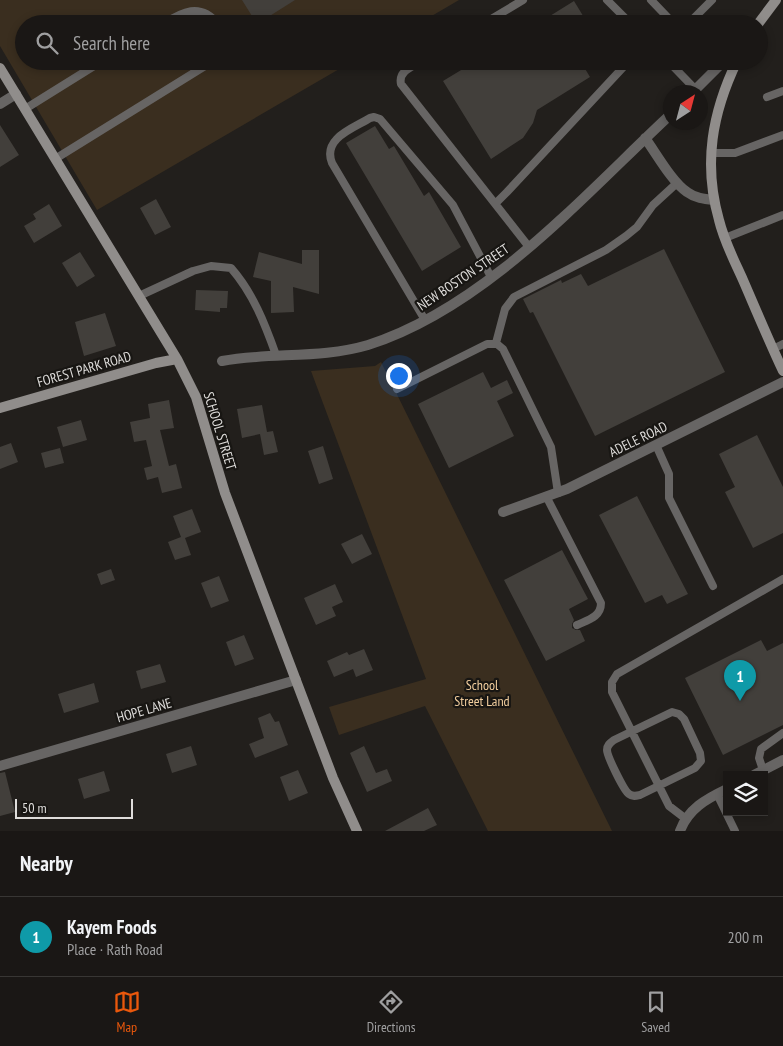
<!DOCTYPE html>
<meta charset="utf-8">
<style>
body{margin:0;font-family:"PT Sans Narrow",sans-serif;background:#23201e;color:#f1f3f6}
.controls{position:absolute;right:15px;bottom:15px;display:grid;overflow:hidden;border-radius:0px;box-shadow:0 2px 8px #0003}
.controls button{width:45px;height:45px;display:grid;place-items:center;padding:0;border:0;border-bottom:1px solid #383634;background:#1a1715;color:#f1f3f6;font:25px sans-serif}
.compass{position:absolute;left:663px;top:85px;width:45px;height:45px;border-radius:50%;background:#1a1715;box-shadow:0 2px 8px #0003;rotate:36deg}
.scale{position:absolute;left:15px;bottom:12px;width:118px;box-sizing:border-box;padding-left:5px;border:2px solid #dfdddb;border-top:0;font-size:14px;line-height:18px;white-space:nowrap;color:#dfdddb;-webkit-text-stroke:4px #181613;paint-order:stroke}
.you{position:absolute;left:398px;top:375px;width:18px;height:18px;margin:-12px;border:4px solid #fff;border-radius:50%;background:#1a73e8;box-shadow:0 0 0 8px #1a73e833}
.badge{display:grid;place-items:center;width:32px;height:32px;border-radius:50%;background:#ea580c;color:#fff;font-size:16px;font-weight:700}
.pin{position:absolute;translate:-50% -41px;filter:drop-shadow(0 1px 2px #0008)}
.pin::after{content:'';position:absolute;top:26px;width:18px;height:15px;background:inherit;clip-path:polygon(0 0,100% 0,50% 100%)}
.list{margin:0;padding:0;list-style:none}
h2{display:flex;justify-content:space-between;align-items:center;height:65px;margin:0;padding:0 20px;font-size:21px}
h2 small{font-size:16px;font-weight:400;color:#9f9fa0}
.list li{display:grid;grid-template-columns:32px 1fr auto;gap:15px;align-items:center;box-sizing:border-box;height:80px;padding:0 20px;border-top:1px solid #383634}
.list b{display:block;font-size:19px;white-space:nowrap}
.list p{margin:0;font-size:16px;white-space:nowrap;color:#9f9fa0}
.list em{font-size:16px;font-style:normal;color:#9f9fa0}
.icon{flex:none;width:28px;height:28px;fill:none;stroke:currentColor;stroke-width:2;stroke-linecap:round;stroke-linejoin:round}
.map{position:relative;flex:none;width:783px;height:831px;overflow:hidden}
.search{position:absolute;background:#1a1715;box-shadow:0 2px 8px #0003;left:15px;right:15px;top:15px;height:55px;display:flex;align-items:center;gap:12px;box-sizing:border-box;padding:0 18px;border-radius:28px;color:#9f9fa0;font-size:19px}
.sheet{height:145px;background:#1a1715}
nav{display:flex;justify-content:space-around;align-items:center;box-sizing:border-box;height:70px;border-top:1px solid #383634;background:#1a1715;font-size:14px;color:#9f9fa0}
nav a{display:grid;justify-items:center;gap:2px}
nav .on{color:#ea580c}
.map>svg:first-child{display:block}
</style>
<div class="map">
<svg width="783" height="831" viewBox="0 0 783 831">
<rect width="100%" height="100%" fill="#221f1c"/>
<path fill="#3a2e1f" d="M0 0H459L418 24H24V61H353L97 210 0 46Z
M381 362 612 831H488L425 706 339 735 329 707 426 679 311 371 375 366Z"/>
<path fill="#423f3b" d="M242 0H295L257 24Z
M574 1 588 24H537Z
M476 61H587L584 67 590 77 537 110 533 123 523 138 491 159 443 81Z
M0 125 19 155 0 167Z
M375 126 389 149 394 146 424 196 429 192 461 247 422 271 346 143Z
M156 199 171 227 155 235 140 208Z
M49 204 62 226 34 243 24 226 36 219 33 214Z
M664 249 725 372 595 436 533 312 530 313 523 299 561 280 562 283 581 274 588 286Z
M302 250H319V294L293 287 294 312 271 313V281L253 277 259 252 302 264Z
M80 252 95 276 77 287 62 263Z
M196 290 228 291 227 308H220V312L195 310Z
M105 313 116 346 84 356 75 322Z
M483 372 491 388 507 380 513 393 497 401 514 436 449 468 418 404Z
M169 400 174 428 160 430 169 466 176 464 182 488 162 493 158 477 147 480 144 468 152 466 146 440 134 442 130 422 150 418 148 404Z
M262 405 267 432 273 431 278 452 264 455 260 434 242 438 237 409Z
M81 420 87 440 63 447 57 427Z
M757 435 783 487V533L753 548 725 492 735 487 719 454Z
M11 443 18 462 0 469V447Z
M323 446 333 479 319 484 308 451Z
M60 448 64 463 45 468 41 453Z
M637 496 688 594 667 604 662 595 645 603 599 515Z
M192 509 201 532 185 538 191 555 175 560 168 542 181 537 173 516Z
M362 534 372 554 352 564 341 544Z
M562 550 588 599 569 609 574 620 572 624V628L576 630H580L585 641 546 661 504 580Z
M111 569 115 580 101 585 97 574Z
M219 576 229 601 211 608 201 583Z
M335 584 343 602 332 607 336 616 316 625 304 598Z
M244 635 254 659 235 666 226 642Z
M761 640 767 651 783 643V725L723 755 685 678Z
M364 649 373 670 356 677 353 669 334 677 327 661 347 652 349 655Z
M160 664 166 682 141 689 136 671Z
M94 683 99 702 64 713 58 694Z
M270 713 275 722 279 721 288 745 255 758 249 744 264 738 258 718Z
M191 746 197 765 172 773 166 754Z
M364 746 376 773 387 769 392 781 367 792 350 753Z
M298 770 308 793 289 801 280 777Z
M104 771 110 791 84 799 78 779Z
M5 772 15 812 0 816V773Z
M428 808 437 825 424 831H385Z"/>
<g fill="none" stroke-linecap="round" stroke-linejoin="round">
<path stroke="#676564" stroke-width="8" d="M607 0 631 24
M651 0 674 24
M163 24C182 12 200 2 218 24
M483 24 523 0
M688 24 712 0
M422 61C412 67 398 71 401 84L529 247
M668 61 696 90
M707 61 715 71
M767 97 783 91
M25 109 102 61
M711 153H735L783 135
M55 159 213 61
M496 203 507 192 629 61
M725 238 783 215
M139 296 193 271 211 266 231 268C253 293 265 324 276 355
M425 320 332 163C322 138 354 128 370 118L374 117 380 119 453 205 491 277
M496 343 505 309 514 297 606 250 626 236 637 227 653 205 677 183
M773 349 783 344
M397 389 487 344H497L503 349 551 447 558 493
M656 445 669 474V498L713 586
M546 496 601 603C601 617 588 620 577 625
M672 712 679 714 684 719 700 753 701 761 695 768 640 795C636 796 633 797 629 794 624 791 607 756 607 750 607 745 610 743 614 740Z
M763 770 759 758 761 749 783 733
M717 794 735 831
M686 819 669 806 612 692V682L617 674 783 579"/>
<path stroke="#676564" stroke-width="10" d="M693 92 724 61
M0 104 16 94
M645 138C656 153 672 182 687 192 695 198 704 199 714 200
M222 361C270 352 321 359 368 345 485 308 583 196 670 115
M503 512 567 489 783 382
M0 766 296 680
M754 775 783 760
M680 831C688 809 706 799 727 789"/>
<path stroke="#908d8b" stroke-width="10" d="M758 24 776 0
M737 61C712 113 703 164 719 220 724 241 734 260 743 280 756 310 769 341 783 371
M0 68 177 359 196 397 225 493 333 778 357 831
M0 408 156 363 177 359"/>
</g>
<g text-anchor="middle" stroke-width="4.5" stroke-linejoin="round" paint-order="stroke">
<g font-size="14" fill="#dfdddb" stroke="#181613">
<text transform="translate(463 277) rotate(-34)" y="5">NEW BOSTON STREET</text>
<text transform="translate(84 369) rotate(-16)" y="5">FOREST PARK ROAD</text>
<text transform="translate(220 431) rotate(73)" y="5">SCHOOL STREET</text>
<text transform="translate(638 439) rotate(-26)" y="5">ADELE ROAD</text>
<text transform="translate(144 710) rotate(-16)" y="5">HOPE LANE</text>
</g>
<g font-size="14" fill="#f1cd9d" stroke="#181613">
<text x="482" y="690">School<tspan x="482" dy="16">Street Land</tspan></text>
</g>
</g>
</svg>
<div class="controls">
<button><svg class="icon" aria-label="layers" viewBox="0 0 24 24"><path d="M12 4l9 5-9 5-9-5zM3 14l9 5 9-5"/></svg></button>
</div>
<svg class="compass" viewBox="-18 -18 36 36"><path d="M0-13l5 13h-10z" fill="#e53935"/><path d="M0 13l5-13h-10z" fill="#9f9fa0"/></svg>
<div class="scale">50 m</div>
<div class="you"></div>
<div class="pin badge" style="left:740px;top:701px;background:#0f9aa8">1</div>
<div class="search"><svg class="icon" aria-label="search" viewBox="0 0 24 24"><circle cx="10" cy="10" r="6"/><path d="M15 15l6 6"/></svg>Search here</div>
</div>
<section class="sheet">
<h2>Nearby<small></small></h2>
<ul class="list">
<li><span class="badge" style="background:#0f9aa8">1</span><div><b>Kayem Foods</b><p>Place · Rath Road</p></div><em>200 m</em></li>
</ul>
</section>
<nav>
<a class="on"><svg class="icon" aria-label="map" viewBox="0 0 24 24"><path d="M3 6l6-2 6 2 6-2v14l-6 2-6-2-6 2zM9 4v14M15 6v14"/></svg>Map</a>
<a><svg class="icon" aria-label="directions" viewBox="0 0 24 24"><path d="M12 3l9 9-9 9-9-9zM9 14v-3h6M13 9l2 2-2 2"/></svg>Directions</a>
<a><svg class="icon" aria-label="saved" viewBox="0 0 24 24"><path d="M7 4h10v16l-5-4-5 4z"/></svg>Saved</a>
</nav>
